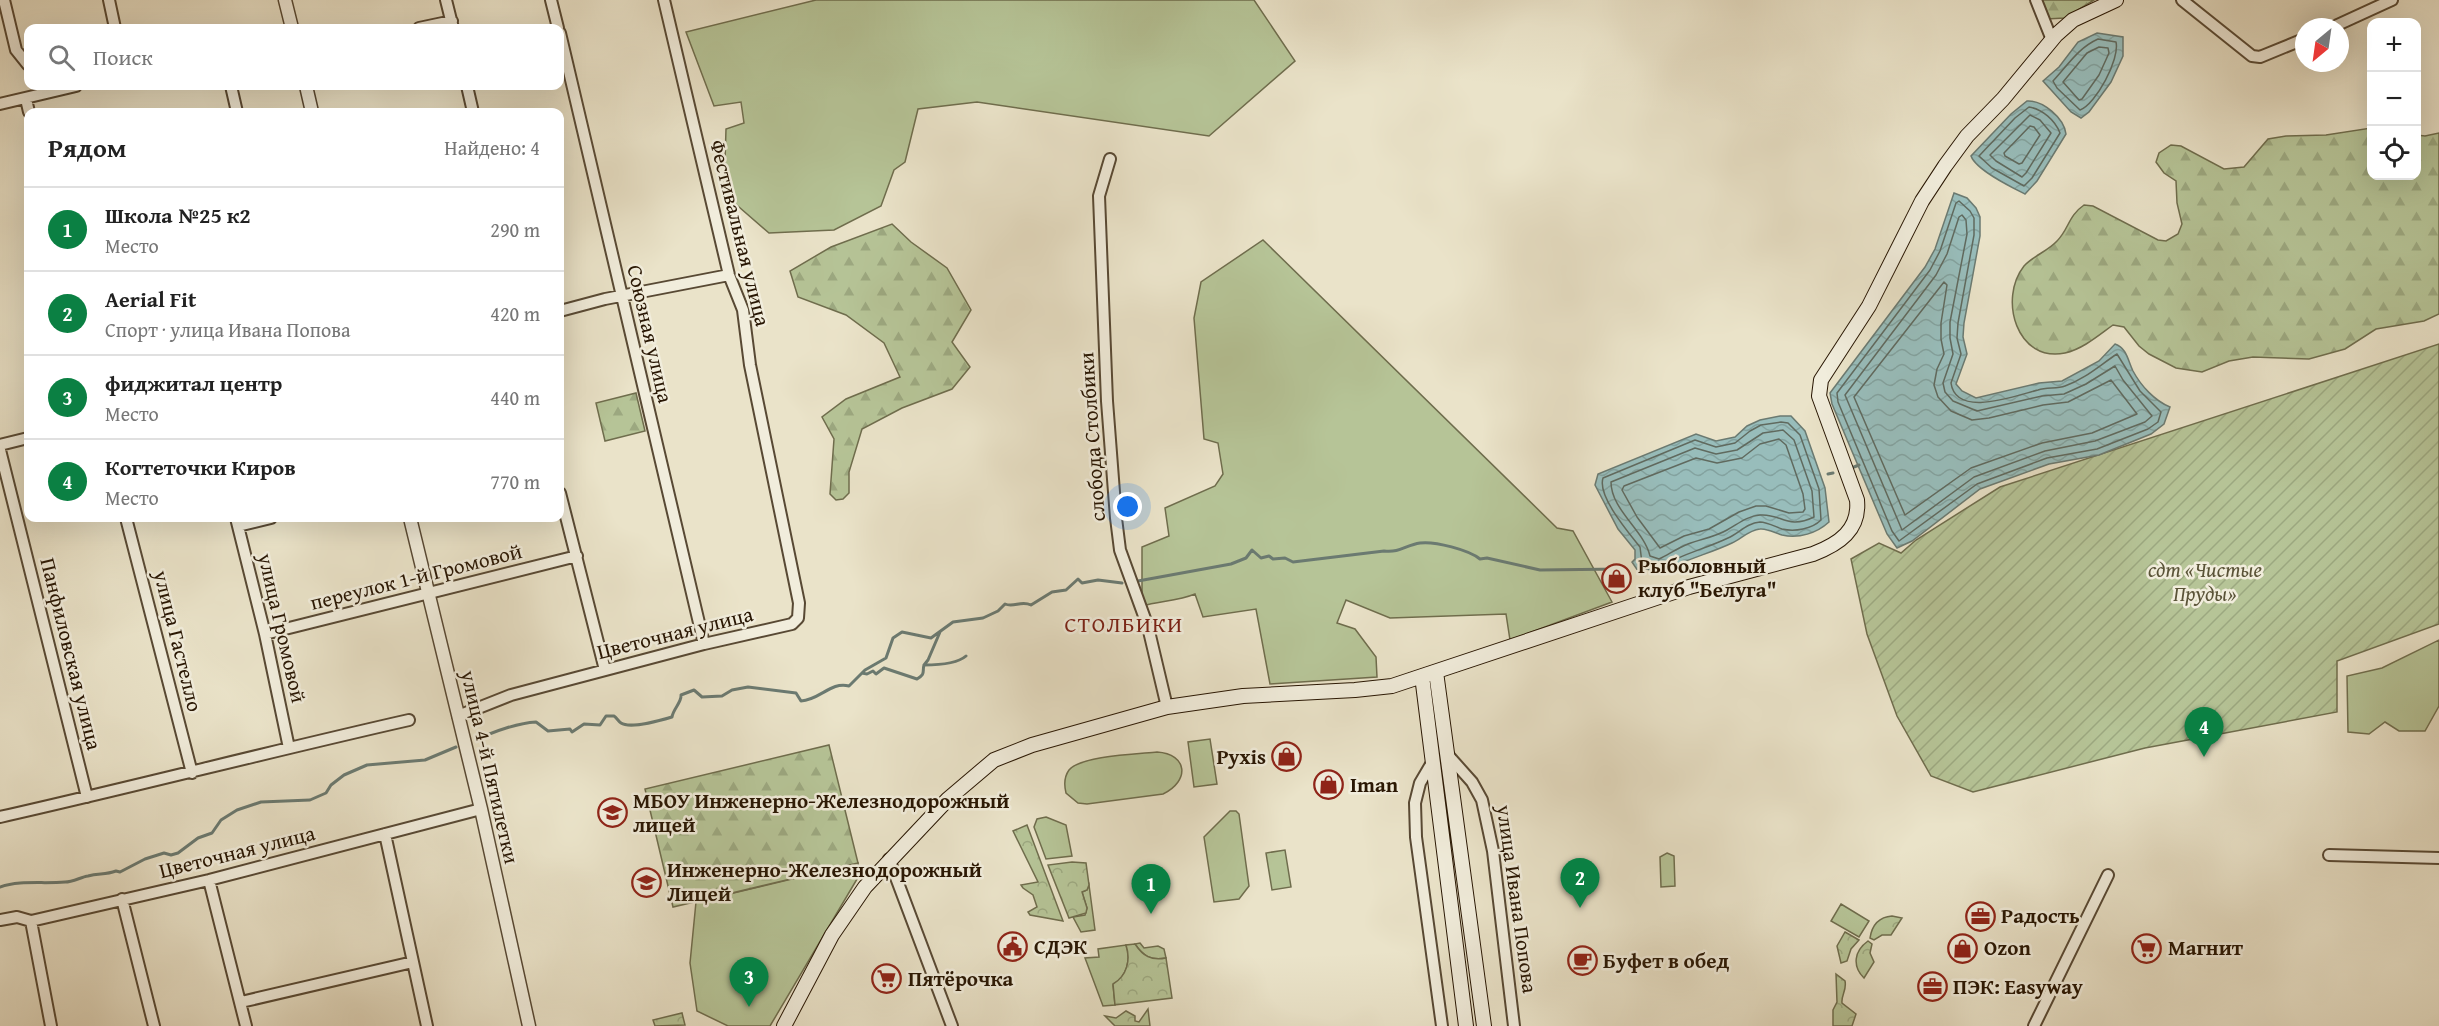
<!DOCTYPE html>
<html lang="ru">
<meta charset="utf-8">
<style>
body{margin:0;font-family:"Gentium Book Plus",serif;background:#f2f2f2;color:#222}
.controls{position:absolute;right:18px;top:18px;display:grid;overflow:hidden;border-radius:12px;box-shadow:0 6px 24px #0002}
.controls button{width:54px;height:54px;display:grid;place-items:center;padding:0;border:0;border-bottom:2px solid #e0e0e0;background:#fff;color:#222;font:30px sans-serif}
.compass{position:absolute;left:2295px;top:18px;width:54px;height:54px;border-radius:50%;background:#fff;box-shadow:0 6px 24px #0002;rotate:209deg}
.you{position:absolute;left:1128px;top:507px;width:21px;height:21px;margin:-15px;border:4px solid #fff;border-radius:50%;background:#1a73e8;box-shadow:0 0 0 9px #1a73e833}
.badge{display:grid;place-items:center;width:39px;height:39px;border-radius:50%;background:#0b8043;color:#fff;font-size:20px;font-weight:700}
.pin{position:absolute;translate:-50% -50px;filter:drop-shadow(0 2px 3px #0008)}
.pin::after{content:'';position:absolute;top:32px;width:21px;height:18px;background:inherit;clip-path:polygon(0 0,100% 0,50% 100%)}
.list{margin:0;padding:0;list-style:none}
h2{display:flex;justify-content:space-between;align-items:center;height:78px;margin:0;padding:0 24px;font-size:26px}
h2 small{font-size:20px;font-weight:400;color:#767676}
.list li{display:grid;grid-template-columns:39px 1fr auto;gap:18px;align-items:center;box-sizing:border-box;height:84px;padding:0 24px;border-top:2px solid #e0e0e0}
.list b{display:block;font-size:22px;white-space:nowrap}
.list p{margin:0;font-size:20px;white-space:nowrap;color:#767676}
.list em{font-size:20px;font-style:normal;color:#767676}
.icon{flex:none;width:33px;height:33px;fill:none;stroke:currentColor;stroke-width:2;stroke-linecap:round;stroke-linejoin:round}
.map{position:relative;flex:none;width:2439px;height:1026px;overflow:hidden}
.search{position:absolute;background:#fff;box-shadow:0 6px 24px #0002;left:24px;top:24px;width:540px;height:66px;display:flex;align-items:center;gap:15px;box-sizing:border-box;padding:0 21px;border-radius:12px;color:#767676;font-size:22px}
.panel{position:absolute;background:#fff;box-shadow:0 6px 24px #0002;left:24px;top:108px;width:540px;height:414px;border-radius:12px}
.map>svg:first-child{display:block}
</style>
<div class="map">
<svg width="2439" height="1026" viewBox="0 0 2439 1026">
<defs>
<pattern id="forest-firs" width="22" height="20" patternUnits="userSpaceOnUse" patternTransform="scale(1.5)"><rect width="22" height="20" fill="#b6c497"/><path d="M5 1l3.5 6h-7zM16 11l3.5 6h-7z" fill="#9ca880"/></pattern>
<pattern id="park-crowns" width="20" height="18" patternUnits="userSpaceOnUse" patternTransform="scale(1.5)"><rect width="20" height="18" fill="#b6c497"/><path d="M2 6a3 3 0 1 1 6 0M12 15a3 3 0 1 1 6 0" fill="none" stroke="#9ca880"/></pattern>
<pattern id="garden-furrows" width="10" height="10" patternUnits="userSpaceOnUse" patternTransform="scale(1.5)"><rect width="10" height="10" fill="#b6c497"/><path d="M-1 1l2-2M0 10L10 0M9 11l2-2" fill="none" stroke="#9ca880"/></pattern>
<pattern id="water-waves" width="16" height="10" patternUnits="userSpaceOnUse" patternTransform="scale(1.5)"><rect width="16" height="10" fill="#98bdbb"/><path d="M0 5q4-4 8 0t8 0" fill="none" stroke="#83a29f"/></pattern>
</defs>
<rect width="100%" height="100%" fill="#eae3c9"/>
<filter id="stains"><feTurbulence type="fractalNoise" baseFrequency=".00333" numOctaves="4"/><feColorMatrix values="0 0 0 0 .2 0 0 0 0 .09 0 0 0 0 .02 0 0 0 .5 -.17"/></filter>
<radialGradient id="worn" r=".72"><stop offset=".6" stop-color="#630" stop-opacity="0"/><stop offset="1" stop-color="#630" stop-opacity=".3"/></radialGradient>
<path fill="#b6c497" stroke="#6f6d4d" stroke-width="1.5" d="M816 0H1254L1295 61 1209 136 977 102 918 109 905 162 894 170 881 206 834 230 769 233 724 194 726 129 744 123 741 102 714 106 686 32Z
M1263 240 1557 528 1573 531 1612 602 1510 640 1506 614 1390 618 1346 600 1337 623 1355 629 1376 657 1377 677 1270 684 1256 609 1203 617 1195 594C1178 601 1160 601 1142 606V547L1169 536 1165 508 1215 486 1223 474 1218 443 1204 439 1194 318 1201 282Z
M2439 640V706L2425 731H2399L2385 722 2369 734 2348 732 2347 676 2382 668Z
M1210 739 1217 784 1194 787 1188 742Z
M1157 752C1188 754 1190 781 1163 794L1087 804 1078 803 1066 793C1064 785 1064 777 1069 770 1080 756 1138 754 1157 752Z
M1230 811H1236L1239 814 1249 886 1239 899 1214 902 1204 837Z
M1046 817 1066 825 1072 856 1046 859 1034 827 1037 819Z
M1285 850 1291 887 1272 890 1266 853Z
M1667 853 1674 856 1675 886 1661 887 1660 857Z
M858 863 860 874 770 1026H728L697 1011 690 963 696 902Z
M1089 885 1095 930 1081 932 1073 917 1085 915 1087 908 1082 892 1087 890Z
M1841 904 1869 921 1859 937 1831 921Z
M1140 943 1144 948 1158 946 1164 949 1166 958C1151 961 1143 956 1135 944Z
M1126 945C1131 960 1127 976 1113 985L1115 1005 1103 1006 1085 958 1099 957 1098 949Z"/>
<path fill="url(#forest-firs)" stroke="#6f6d4d" stroke-width="1.5" d="M2035 0H2094L2065 18 2046 19Z
M2371 128 2372 176H2416L2417 135 2425 136 2439 133V314L2424 321 2376 329 2345 349 2309 359 2253 357 2229 361 2202 372 2176 368 2149 354 2139 346 2124 327 2113 325C2099 335 2083 349 2065 353 2017 363 1998 299 2024 266 2033 256 2048 251 2057 241 2069 229 2068 216 2084 205L2093 206 2158 240 2166 241 2178 234 2182 224 2177 203 2176 181 2164 173 2156 162 2159 153 2171 145 2181 146 2224 169 2244 167 2268 139 2286 136 2326 135Z
M892 224 911 242 947 268 971 310 952 342 970 367 952 389 902 408 862 429 849 472V493L843 499 836 500 830 494 834 439 822 417 846 399 900 377 884 343 846 315 798 297 790 271 831 247Z
M636 393 645 431 605 441 596 403Z
M829 745 858 863 673 907 645 789Z"/>
<path fill="url(#park-crowns)" stroke="#6f6d4d" stroke-width="1.5" d="M1027 825 1063 921 1030 915 1028 912 1037 907 1033 895 1023 888 1021 885 1038 882 1013 831Z
M1072 862 1086 863 1089 885 1087 890 1082 892 1087 908 1086 913 1069 918 1048 865Z
M1892 916 1902 918 1891 935H1882L1874 940 1870 938C1872 925 1879 917 1892 916Z
M1845 932 1859 940 1851 949 1847 961 1841 963 1837 946Z
M1868 941 1872 944 1870 953 1874 962 1864 978C1852 966 1854 951 1868 941Z
M1135 944C1143 956 1151 961 1166 958L1172 998 1115 1005 1113 984C1127 976 1131 960 1126 945Z
M1836 974 1845 981C1847 990 1841 995 1842 1003L1856 1014 1852 1026H1833V1010L1837 1002Z
M1148 1009 1150 1026H1115L1105 1016 1116 1018 1126 1011 1135 1016V1021L1139 1022Z
M682 1013 685 1025 655 1026 653 1020Z"/>
<path fill="url(#garden-furrows)" stroke="#6f6d4d" stroke-width="1.5" d="M2439 344V624L2337 661V712L2145 748 1973 792 1931 776 1897 716 1867 634 1851 559 1879 543 1901 553 1916 540 2000 487Z"/>
<path fill="url(#water-waves)" stroke="#6b7a71" stroke-width="1.5" d="M2097 33 2123 37V56L2111 82 2089 112 2081 118 2071 112 2043 81 2059 67 2078 42Z
M2027 101C2043 100 2064 118 2066 134L2037 181 2025 194C2011 187 1976 170 1971 156L2011 114Z
M1954 193 1967 198 1976 208 1980 217V236L1964 323 1963 337 1967 354 1956 384 1962 391 1976 398 2039 383 2062 381 2099 361 2115 344C2127 348 2128 361 2133 371 2141 386 2155 401 2170 407L2164 424 2151 434 2099 455 2049 464 1980 489 1912 541 1897 548 1887 534 1832 404 1830 393 1925 267 1935 249Z
M1780 416H1791L1805 431 1825 488 1829 522C1817 533 1799 539 1782 535 1775 533 1767 528 1760 529 1749 530 1741 539 1732 543 1707 555 1683 559 1660 574L1647 569 1638 571 1632 562 1635 559V550L1618 529 1595 485 1598 474 1696 434 1716 441 1735 437 1747 426 1760 420Z"/>
<g fill="none" stroke-linecap="round" stroke-linejoin="round">
<path stroke="#606a5f" stroke-width="1.5" d="M2098 39 2116 42C2120 59 2096 104 2080 110L2057 88 2053 81C2068 65 2078 48 2098 39Z
M2099 47 2108 48 2109 53 2099 75 2082 99 2079 100 2063 82 2087 53Z
M2029 107C2042 109 2055 120 2060 133L2032 178 2024 186 1992 168 1979 156 2015 118Z
M2030 115 2040 120 2051 133 2026 173 2022 177 1996 161 1990 155Z
M2030 126 2034 127 2040 135 2022 163 2019 164 2005 156 2004 153Z
M1959 201 1970 211 1974 218V235L1958 323 1957 338 1961 354 1951 383C1956 419 2017 395 2038 390 2047 387 2057 389 2065 386 2085 379 2100 365 2117 354L2140 391 2161 412 2158 422 2148 429 2097 449 2047 458 1977 484 1899 541 1892 531 1838 402 1837 393 1930 270 1940 251 1956 203Z
M1962 215 1966 220 1967 234 1950 322V338L1953 354 1943 383 1945 392 1953 401 1977 411 2042 396 2064 394 2086 384 2115 366 2123 380 2152 416 2145 422 2095 441 2045 451 1974 477 1902 530 1845 395 1936 275 1947 254 1959 217Z
M1944 282 1947 285 1941 323V339L1944 354 1937 369 1934 385 1938 397 1951 411 1972 420 1989 418 2043 405 2068 402 2111 380 2137 414 2092 433 2042 443 1971 468 1905 515 1854 397Z
M1781 422 1788 423 1800 435 1819 489 1821 520C1812 529 1795 532 1782 529 1776 527 1767 522 1760 522 1747 523 1739 533 1728 538 1705 549 1682 554 1660 567L1642 563 1640 547C1629 533 1597 496 1603 478L1695 440 1716 447 1735 443 1750 431 1761 425Z
M1783 430 1794 440 1812 491 1814 517C1787 530 1781 513 1760 515 1747 516 1738 524 1727 530 1715 537 1701 539 1688 544 1678 548 1669 554 1659 559L1650 556C1644 530 1611 510 1611 482L1695 448 1716 454 1737 450 1763 433Z
M1779 439 1786 445 1803 494 1805 509 1803 512 1789 513 1766 506H1756L1739 512 1709 529 1684 536 1660 548 1637 517 1622 490 1624 486 1696 458 1717 463 1742 458 1760 444Z"/>
<path stroke="#6b7a71" stroke-width="3" d="M1854 467 1859 465
M1828 474 1833 473
M1138 581 1231 564 1246 558 1252 550 1261 558 1269 556 1273 559 1285 558 1293 562 1384 551C1400 553 1406 545 1420 543 1435 541 1469 550 1480 559L1487 558 1540 570 1621 569
M924 665 928 660 940 632
M862 673 867 674 873 671 876 674 884 668 917 679C926 674 922 672 924 665 935 665 957 664 966 656
M478 740C492 731 520 723 536 722L548 731 570 729 572 732 584 724 600 725 606 716H614C617 718 618 721 621 723 630 729 662 720 672 717 673 709 682 702 681 695L694 690 702 697 722 696 732 690 748 687 796 693 801 701C820 700 831 681 849 686L865 670 886 658 893 638 902 632 931 638 953 622 983 618 998 611 1005 604C1014 608 1021 600 1031 605L1052 592 1066 590 1078 579 1082 583 1098 580 1122 583
M0 887C20 880 43 884 65 882 73 882 81 877 88 876 99 873 105 875 116 871L120 872 145 859 164 853 171 855 178 853 198 838 212 833 221 820 237 810 261 802 310 800 326 793 331 785 344 775 367 765 425 760 456 747"/>
<defs>
<path id="minor" d="M4 0 16 50 28 65
M109 0 115 28
M446 0 453 28
M551 0 558 28
M2036 0 2052 40
M2182 0 2252 56 2260 57 2304 39
M2333 27 2392 0
M419 28 452 21
M560 33 704 644
M231 86 237 112
M467 86 473 112
M26 99 29 112
M0 104 76 86
M1110 159 1099 196 1107 401 1116 518 1120 550 1148 627 1167 707
M560 311 605 299 729 275
M0 445 28 438
M0 450 87 797
M560 493 605 670
M126 518 192 773
M236 518 265 634 289 748
M238 526 271 518
M265 634 577 556
M458 716 511 695 704 644 792 624 798 618 799 603 750 365 743 310 729 275 664 0
M1447 754 1472 782 1482 800 1493 851 1514 1026
M1433 761 1420 783 1415 803 1416 837 1442 1026
M0 817C137 786 272 751 409 720
M385 834 427 1026
M2329 855 2439 858
M889 859 952 1026
M209 880 246 1026
M122 899 154 1026
M0 920 17 917 31 921 209 880 481 809
M31 921 51 1026
M241 1002 413 962
M2034 1026 2108 875"/>
<path id="tertiary" d="M285 0 292 28
M306 86 312 112
M410 518 481 809 529 1026"/>
<path id="secondary" d="M1436 672 1484 1026
M1422 676 1466 1026
M784 1026 832 935 865 887 948 799 994 760 1032 745 1167 707 1243 696 1355 690 1392 686 1689 587 1813 554C1839 544 1860 530 1857 500L1819 396 1821 380 1869 306 1922 201 1945 166 1967 136 2003 99 2056 35 2073 20 2116 0"/>
</defs>
<use href="#minor" stroke="#584934" stroke-width="14"/>
<use href="#tertiary" stroke="#584934" stroke-width="15"/>
<use href="#secondary" stroke="#281603" stroke-width="16"/>
<use href="#minor" stroke="#f1eddc" stroke-width="10"/>
<use href="#tertiary" stroke="#f1eddc" stroke-width="12"/>
<use href="#secondary" stroke="#f1eddc" stroke-width="14"/>
</g>
<defs>
<symbol id="shop-ring" viewBox="-11 -11 22 22"><circle r="9.5" fill="#f1eddc" stroke="#8f2418" stroke-width="1.5"/><path d="M-5-2.5h2.3a2.7 3.5 0 0 1 5.4 0H5L5.5 6h-11ZM-1.5-2.5h3a1.5 2.3 0 0 0-3 0Z" fill="#8f2418"/></symbol>
<symbol id="school-ring" viewBox="-11 -11 22 22"><circle r="9.5" fill="#f1eddc" stroke="#8f2418" stroke-width="1.5"/><path d="M0-5L7-2L0 1L-7-2ZM-4 1L0 2.5L4 1V4Q0 6-4 4Z" fill="#8f2418"/></symbol>
<symbol id="office-ring" viewBox="-11 -11 22 22"><circle r="9.5" fill="#f1eddc" stroke="#8f2418" stroke-width="1.5"/><path d="M-6-3h4V-5.5h4V-3h4V5H-6ZM-1-4.5V-3h2v-1.5ZM-6 0V1H6V0Z" fill="#8f2418"/></symbol>
<symbol id="civic-ring" viewBox="-11 -11 22 22"><circle r="9.5" fill="#f1eddc" stroke="#8f2418" stroke-width="1.5"/><path d="M-.6-6.5H3V-4.5H.6V-3L4-1V1h2V6H-6V1h2V-1L-.6-3ZM-1.2 2.5V6h2.4V2.5Z" fill="#8f2418"/></symbol>
<symbol id="supermarket-ring" viewBox="-11 -11 22 22"><circle r="9.5" fill="#f1eddc" stroke="#8f2418" stroke-width="1.5"/><path d="M-6-5.5h2.5l.6 2H6L4.5 2H-2.5L-4.4-4H-6ZM-1.5 3.2a1.3 1.3 0 1 0 .1 0ZM3 3.2a1.3 1.3 0 1 0 .1 0Z" fill="#8f2418"/></symbol>
<symbol id="cafe-ring" viewBox="-11 -11 22 22"><circle r="9.5" fill="#f1eddc" stroke="#8f2418" stroke-width="1.5"/><path d="M-5.5-4.5H6V0H3Q3 3.5 0 3.5H-2.5Q-5.5 3.5-5.5 0ZM3-3.2v2h1.7v-2ZM-6 4.5H4V6H-6Z" fill="#8f2418"/></symbol>
</defs>
<g fill-rule="evenodd">
<use href="#shop-ring" x="1600" y="562" width="33" height="33"/>
<use href="#shop-ring" x="1270" y="740" width="33" height="33"/>
<use href="#shop-ring" x="1312" y="768" width="33" height="33"/>
<use href="#school-ring" x="596" y="796" width="33" height="33"/>
<use href="#school-ring" x="630" y="866" width="33" height="33"/>
<use href="#office-ring" x="1964" y="900" width="33" height="33"/>
<use href="#civic-ring" x="996" y="930" width="33" height="33"/>
<use href="#shop-ring" x="1946" y="932" width="33" height="33"/>
<use href="#supermarket-ring" x="2130" y="932" width="33" height="33"/>
<use href="#cafe-ring" x="1566" y="944" width="33" height="33"/>
<use href="#supermarket-ring" x="870" y="962" width="33" height="33"/>
<use href="#office-ring" x="1916" y="970" width="33" height="33"/>
</g>
<g text-anchor="middle" stroke-width="5" stroke-linejoin="round" paint-order="stroke">
<g font-size="21" fill="#281603" stroke="#f1eddc">
<text transform="translate(740 233) rotate(76)" y="7">Фестивальная улица</text>
<text transform="translate(650 334) rotate(77)" y="7">Союзная улица</text>
<text transform="translate(1092 437) rotate(-94)" y="7">слобода Столбики</text>
<text transform="translate(416 577) rotate(-14)" y="7">переулок 1-й Громовой</text>
<text transform="translate(282 628) rotate(77)" y="7">улица Громовой</text>
<text transform="translate(675 633) rotate(-14)" y="7">Цветочная улица</text>
<text transform="translate(178 641) rotate(76)" y="7">улица Гастелло</text>
<text transform="translate(71 654) rotate(76)" y="7">Панфиловская улица</text>
<text transform="translate(490 767) rotate(77)" y="7">улица 4-й Пятилетки</text>
<text transform="translate(237 852) rotate(-14)" y="7">Цветочная улица</text>
<text transform="translate(1517 899) rotate(82)" y="7">улица Ивана Попова</text>
</g>
<g font-size="21" font-weight="bold" fill="#281603" stroke="#f1eddc" text-anchor="start">
<text x="1638" y="573">Рыболовный<tspan x="1638" dy="24">клуб "Белуга"</tspan></text>
<text x="1266" y="764" text-anchor="end">Pyxis</text>
<text x="1350" y="792">Iman</text>
<text x="633" y="808">МБОУ Инженерно-Железнодорожный<tspan x="633" dy="24">лицей</tspan></text>
<text x="667" y="877">Инженерно-Железнодорожный<tspan x="667" dy="24">Лицей</tspan></text>
<text x="2001" y="923">Радость</text>
<text x="1034" y="954">СДЭК</text>
<text x="1984" y="955">Ozon</text>
<text x="2168" y="955">Магнит</text>
<text x="1603" y="968">Буфет в обед</text>
<text x="908" y="986">Пятёрочка</text>
<text x="1953" y="994">ПЭК: Easyway</text>
</g>
<g font-size="21" font-style="italic" fill="#5a5337" stroke="#f1eddc">
<text x="2205" y="577">сдт «Чистые<tspan x="2205" dy="24">Пруды»</tspan></text>
</g>
<g font-size="22" letter-spacing="1.5" fill="#7a1f14" stroke="#f1eddc">
<text x="1124" y="632">СТОЛБИКИ</text>
</g>
</g>
<rect width="100%" height="100%" filter="url(#stains)"/>
<rect width="100%" height="100%" fill="url(#worn)"/>
</svg>
<div class="controls">
<button>+</button>
<button>−</button>
<button><svg class="icon" aria-label="locate" viewBox="0 0 24 24"><circle cx="12" cy="12" r="6"/><path d="M12 2v4M12 18v4M2 12h4M18 12h4"/></svg></button>
</div>
<svg class="compass" viewBox="-18 -18 36 36"><path d="M0-13l5 13h-10z" fill="#e53935"/><path d="M0 13l5-13h-10z" fill="#767676"/></svg>
<div class="you"></div>
<div class="pin badge" style="left:1151px;top:914px">1</div>
<div class="pin badge" style="left:1580px;top:908px">2</div>
<div class="pin badge" style="left:749px;top:1007px">3</div>
<div class="pin badge" style="left:2204px;top:757px">4</div>
<div class="search"><svg class="icon" aria-label="search" viewBox="0 0 24 24"><circle cx="10" cy="10" r="6"/><path d="M15 15l6 6"/></svg>Поиск</div>
<section class="panel">
<h2>Рядом<small>Найдено: 4</small></h2>
<ul class="list">
<li><span class="badge">1</span><div><b>Школа №25 к2</b><p>Место</p></div><em>290 m</em></li>
<li><span class="badge">2</span><div><b>Aerial Fit</b><p>Спорт · улица Ивана Попова</p></div><em>420 m</em></li>
<li><span class="badge">3</span><div><b>фиджитал центр</b><p>Место</p></div><em>440 m</em></li>
<li><span class="badge">4</span><div><b>Когтеточки Киров</b><p>Место</p></div><em>770 m</em></li>
</ul>
</section>
</div>
